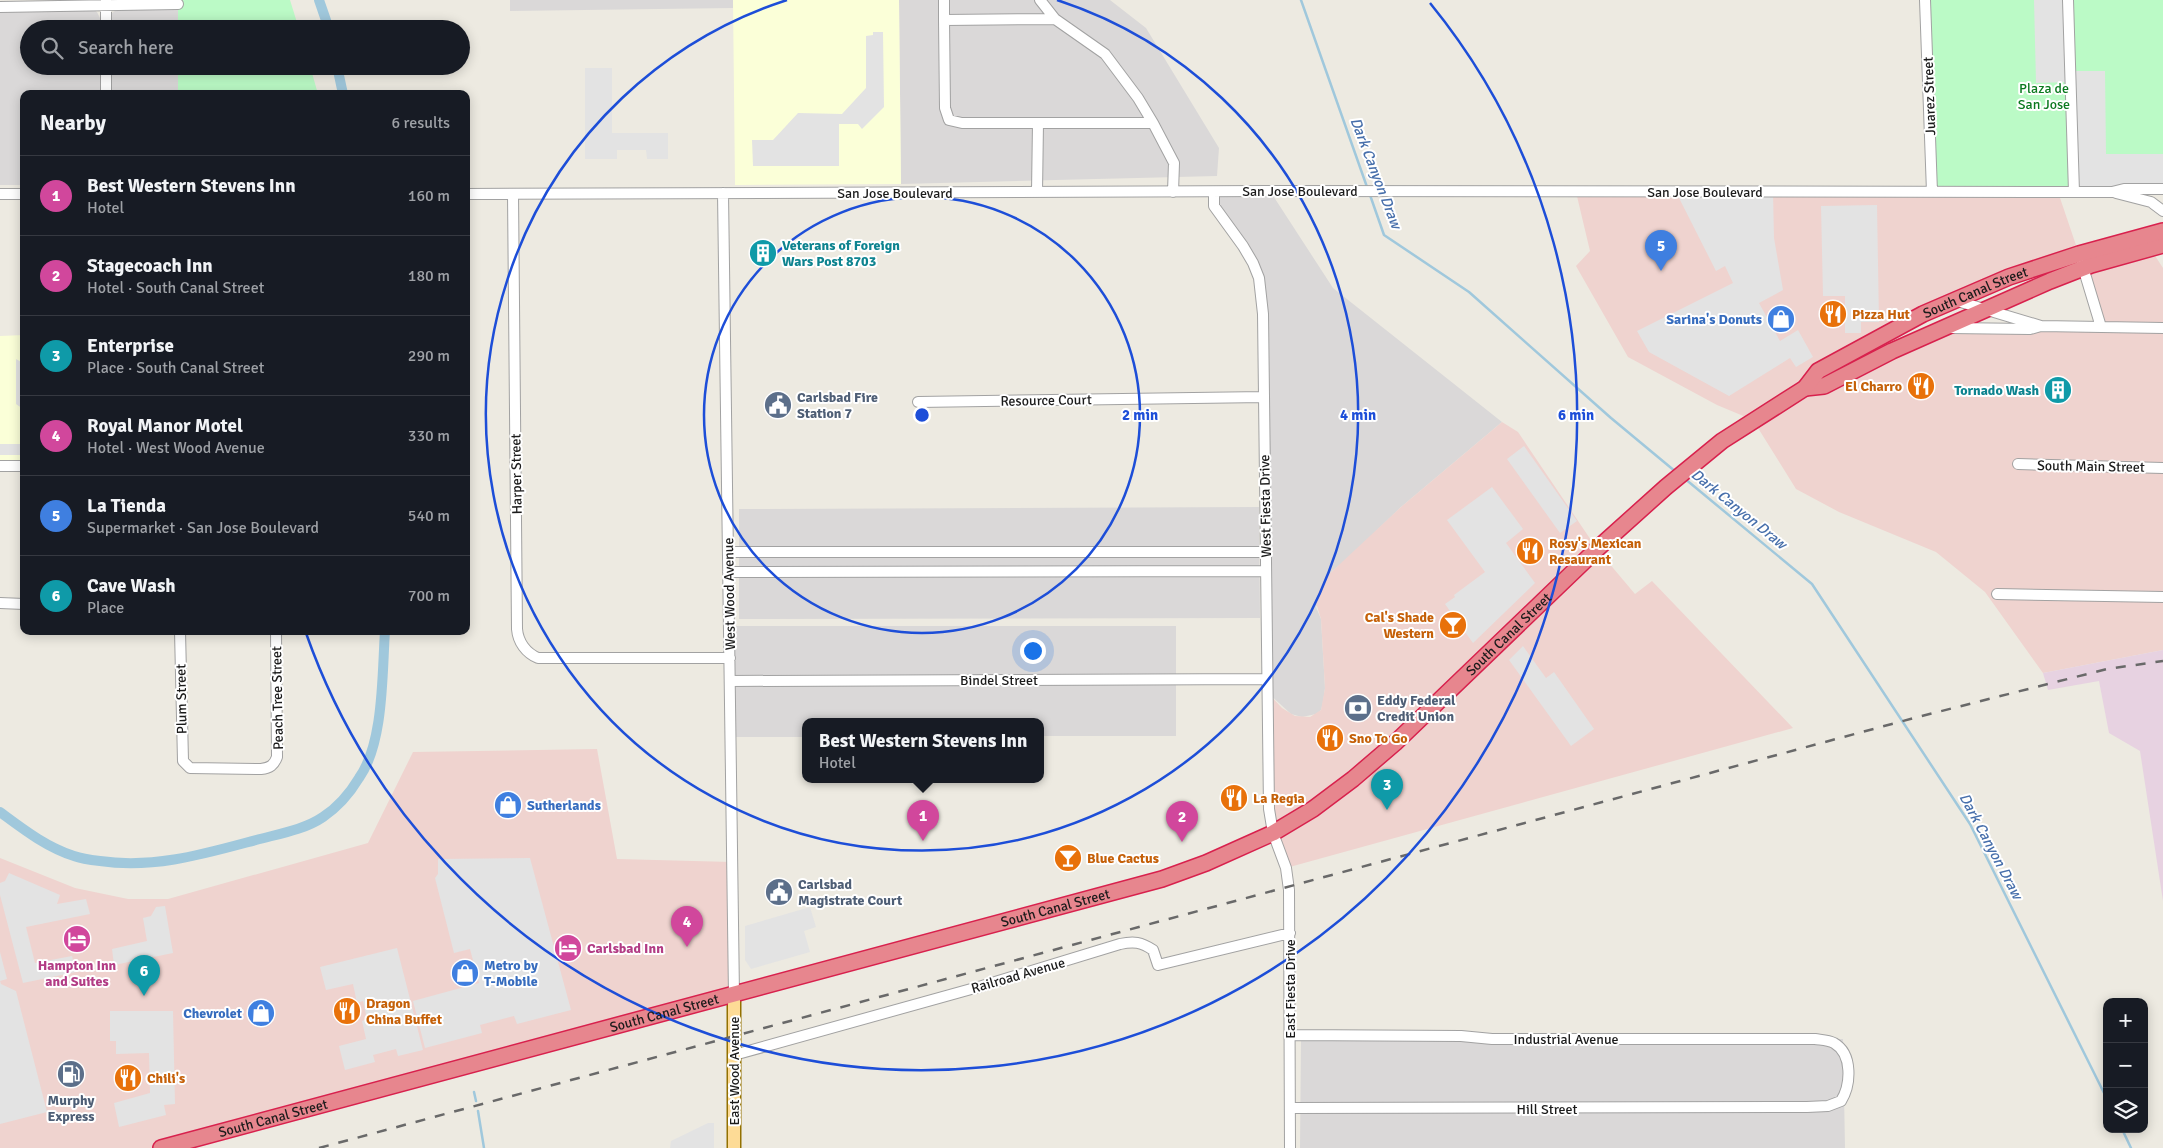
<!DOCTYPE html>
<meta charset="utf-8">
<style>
body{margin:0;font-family:Signika,sans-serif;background:#20242c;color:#f1f3f6}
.controls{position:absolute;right:15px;bottom:15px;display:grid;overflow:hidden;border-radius:10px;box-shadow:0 2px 12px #0003}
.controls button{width:45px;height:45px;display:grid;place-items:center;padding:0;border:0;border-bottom:1px solid #363941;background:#171b24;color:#f1f3f6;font:25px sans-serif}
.you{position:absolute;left:1032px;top:650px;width:18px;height:18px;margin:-12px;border:4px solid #fff;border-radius:50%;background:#1a73e8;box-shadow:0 0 0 8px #1a73e833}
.badge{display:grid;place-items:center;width:32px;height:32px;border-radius:50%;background:#7c3aed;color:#fff;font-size:16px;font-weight:700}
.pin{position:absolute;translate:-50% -41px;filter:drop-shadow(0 1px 2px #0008)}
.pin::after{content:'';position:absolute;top:26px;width:18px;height:15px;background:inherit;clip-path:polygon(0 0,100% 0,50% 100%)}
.popup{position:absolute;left:802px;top:718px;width:242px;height:65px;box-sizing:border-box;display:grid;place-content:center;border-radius:10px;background:#171b24;filter:drop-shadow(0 1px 4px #0005);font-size:16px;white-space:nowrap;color:#9ea1a6}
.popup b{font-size:19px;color:#f1f3f6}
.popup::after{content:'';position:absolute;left:50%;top:100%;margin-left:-10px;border:10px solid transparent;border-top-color:#171b24}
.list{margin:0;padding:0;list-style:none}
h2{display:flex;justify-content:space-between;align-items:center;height:65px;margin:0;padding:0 20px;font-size:21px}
h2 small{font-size:16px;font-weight:400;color:#9ea1a6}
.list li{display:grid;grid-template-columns:32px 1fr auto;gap:15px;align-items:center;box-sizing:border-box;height:80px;padding:0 20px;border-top:1px solid #363941}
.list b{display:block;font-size:19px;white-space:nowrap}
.list p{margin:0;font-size:16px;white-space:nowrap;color:#9ea1a6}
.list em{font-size:16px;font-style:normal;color:#9ea1a6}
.icon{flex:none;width:28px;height:28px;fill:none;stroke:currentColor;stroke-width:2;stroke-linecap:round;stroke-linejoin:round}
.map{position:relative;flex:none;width:2163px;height:1148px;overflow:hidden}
.search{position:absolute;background:#171b24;box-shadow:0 2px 12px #0003;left:20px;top:20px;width:450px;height:55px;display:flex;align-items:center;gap:12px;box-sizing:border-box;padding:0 18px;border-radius:28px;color:#9ea1a6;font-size:19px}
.panel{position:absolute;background:#171b24;box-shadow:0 2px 12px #0003;left:20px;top:90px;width:450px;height:545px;border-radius:10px}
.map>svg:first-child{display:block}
</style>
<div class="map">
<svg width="2163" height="1148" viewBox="0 0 2163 1148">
<rect width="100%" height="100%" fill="#edeae1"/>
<path fill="#dad8d8" d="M510 0H733V8L510 11Z
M899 0H1110L1146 28 1219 148 1217 176 901 184Z
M90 8 97 12 100 18V29H29V66H100V94H24V185H0V11Z
M178 8V29H112V13L118 9Z
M112 66H178V94H112Z
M1270 191 1333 288 1502 422 1401 507 1346 560 1332 571 1316 607 1321 619 1325 688 1323 703 1321 710 1316 714 1302 717 1291 714 1268 693 1259 278 1220 217 1214 192Z
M1259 507 1260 618 739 619V509Z
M734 626H1176V736H1041L1040 722H806L805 737H735Z
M1301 1038 1843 1039 1845 1148H1300Z"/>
<path fill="#efd3cf" d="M1576 192H2058L2079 254 1931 310 1805 387 1944 327H2100L2083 268 2150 248 2163 268V650L2043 673 1985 592 1936 552 1839 512 1796 489 1753 420 1717 405 1628 357 1576 266 1590 251Z
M1502 422 1518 432 1597 549 1635 594 1652 581 1793 728 1286 868 1273 833 1268 693 1282 708 1295 716 1310 717 1321 710 1325 688 1321 619 1316 603 1318 593 1325 578 1401 507Z
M597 749 617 859 732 862 734 995 161 1148H0V858L75 888 128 899H168L368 843 413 752Z"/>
<path fill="#e7d2e1" d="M2163 650V901L2140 751 2109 733 2099 681 2048 690 2043 673Z"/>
<path fill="#fbffd8" d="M733 0H899L901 184 735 185Z
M24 335V466H0V336Z"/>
<path fill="#bbfac6" d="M178 0H290L299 29H178Z
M1925 0H2163V189L1932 192Z
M178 66H310L318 94H178Z"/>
<path fill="#e3e3e3" d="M2034 0H2068L2070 71H2105L2106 154H2163V189L2074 192 2070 82 2036 83Z
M873 32H883L884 107 862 129 858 124H839V166H753L752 140H773L798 113 842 114 866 88V36L873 35Z
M585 68H612V133H668V159H647L646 150H617V159H585Z
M1676 192H1773L1774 238 1783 290 1759 303 1780 341 1798 330 1813 357 1796 367 1790 358 1729 396 1649 352 1637 331 1733 283 1725 266 1716 271Z
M1877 205 1879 322H1861V333H1845V296H1823L1821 206Z
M16 359 23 363V409L16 404Z
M0 444H24V446L20 455H0Z
M1524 446 1577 521 1560 533 1507 459Z
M1492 487 1523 529 1506 543 1535 583 1473 643 1445 604 1455 597 1454 595 1485 572 1447 520Z
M1523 646 1546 678 1554 672 1594 729 1571 746 1509 660Z
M530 858 571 1010 517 1024 514 1016 480 1025 482 1033 425 1048 413 1001 479 983 470 949 454 953 435 878 438 874V859Z
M9 873 60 895 57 904 86 899 90 914 26 927 35 963 72 956 76 972 23 983 0 895V883L5 881Z
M165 906 173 953 114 965 112 949 147 941 143 918 151 916 156 907Z
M810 907 816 927 804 931 810 952 751 969 745 960V926Z
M397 948 423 1050 398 1056 396 1049 373 1055 375 1062 345 1070 339 1046 366 1039 362 1021 367 1019 363 1001 357 1003 353 984 326 990 320 967Z
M0 952 7 979 0 981 1 984 16 991 47 1112 0 1124Z
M110 1011H173L175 1104 164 1105 166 1115 119 1127 114 1103 150 1093 149 1053 116 1054V1041H110Z
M708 1123H714V1148H670L671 1141Z"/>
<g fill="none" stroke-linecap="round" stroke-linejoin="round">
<path stroke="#a0c8dc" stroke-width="2.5" d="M1301 0 1367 187
M1370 195 1384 235 1469 292 1611 418 1676 472
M1684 478 1812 584 1970 824 2107 1099
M474 1092 476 1101
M478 1111 484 1148
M2122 1129 2131 1148"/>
<path stroke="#a0c8dc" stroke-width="10" d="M319 0 329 29
M337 66 343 94
M0 812C23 829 46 847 74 856 82 859 91 860 100 861 154 869 204 854 256 840 278 834 304 830 323 817 338 807 350 793 359 778 384 743 382 674 385 631"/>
<defs>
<path id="minor" d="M106 0V29
M944 0V20
M1040 0 1055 19
M1925 0 1932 192
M2068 0 2074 192
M0 7 178 4
M106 66V94
M1038 123H962L949 120 945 108 944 20 1055 19 1105 54 1138 98 1153 123
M1037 192 1038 123H1153L1174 163 1173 192
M1214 192V206L1243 246 1253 263 1259 278 1263 314 1269 809 1273 833 1286 868 1289 890 1290 1148
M723 193 734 995
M2116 193 2151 202 2163 211
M0 194H24
M466 194 1270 191 2112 192 2124 189H2163
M513 194 517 629C518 642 526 653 538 658H730
M2082 264 2101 327
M1954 300 2041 326
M1950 328 2030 329 2041 326 2163 328
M918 402 1264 397
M2018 464 2163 468
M0 466H24
M728 552H1265
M728 572 1266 571
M1997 594 2163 597
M0 603 24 604
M180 631 183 761 190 768 261 769C270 768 274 765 277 757L276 631
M730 681 1267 679
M1290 1035 1461 1036 1492 1039H1815C1821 1040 1828 1040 1834 1043 1853 1054 1851 1085 1841 1101L1828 1106 1807 1107 1290 1108
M734 1055 982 986 1120 944C1134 941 1141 942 1153 950L1158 965 1290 933"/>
<path id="major" d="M734 995V1148"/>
<g id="highway">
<path d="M1805 388 1824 386 1892 351 2050 281 2091 265 2163 245"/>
<path id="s1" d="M161 1148 1162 879 1206 863 1273 833 1313 809 1353 779 1395 743 1597 549 1666 487 1722 441 1805 388 1818 371 1923 314 2009 277 2079 254 2163 231"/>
</g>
</defs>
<use href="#minor" stroke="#a2a2a2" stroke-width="12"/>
<use href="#major" stroke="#937100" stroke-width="15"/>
<use href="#highway" stroke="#d8214d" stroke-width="18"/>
<use href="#minor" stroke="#fff" stroke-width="10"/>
<use href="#major" stroke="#fddb96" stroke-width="12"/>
<use href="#highway" stroke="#e7868e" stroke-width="15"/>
<path stroke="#696969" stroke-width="2.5" stroke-dasharray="10 10" stroke-linecap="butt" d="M319 1148 1914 718 2107 669 2163 661"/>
</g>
<g fill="none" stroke="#1d4ed8" stroke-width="2.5">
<circle cx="922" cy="415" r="218"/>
<path d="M1057 0A436 436 0 1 1 787 0"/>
<path d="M1430 3A654 654 0 1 1 306 633"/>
</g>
<defs>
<symbol id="building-disc" viewBox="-11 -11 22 22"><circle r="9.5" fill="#0f9aa8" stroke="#fff"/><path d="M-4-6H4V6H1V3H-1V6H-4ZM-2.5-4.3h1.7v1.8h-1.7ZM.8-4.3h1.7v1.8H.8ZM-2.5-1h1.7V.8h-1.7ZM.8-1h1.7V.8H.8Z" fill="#fff"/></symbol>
<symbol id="restaurant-disc" viewBox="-11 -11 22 22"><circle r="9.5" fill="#e8710a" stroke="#fff"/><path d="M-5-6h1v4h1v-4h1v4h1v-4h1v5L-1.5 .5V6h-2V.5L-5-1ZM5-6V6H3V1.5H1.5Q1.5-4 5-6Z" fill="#fff"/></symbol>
<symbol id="shop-disc" viewBox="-11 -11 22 22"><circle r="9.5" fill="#3f7fe0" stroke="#fff"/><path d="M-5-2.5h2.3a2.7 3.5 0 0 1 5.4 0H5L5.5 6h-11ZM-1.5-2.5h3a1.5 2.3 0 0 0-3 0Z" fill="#fff"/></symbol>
<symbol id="civic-disc" viewBox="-11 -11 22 22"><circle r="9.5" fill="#5c6f8a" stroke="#fff"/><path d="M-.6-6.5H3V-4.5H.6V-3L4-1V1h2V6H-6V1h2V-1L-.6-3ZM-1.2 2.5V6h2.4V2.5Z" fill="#fff"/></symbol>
<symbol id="bar-disc" viewBox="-11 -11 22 22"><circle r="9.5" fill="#e8710a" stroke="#fff"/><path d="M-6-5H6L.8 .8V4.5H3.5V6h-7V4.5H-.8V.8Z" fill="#fff"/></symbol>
<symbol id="bank-disc" viewBox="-11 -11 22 22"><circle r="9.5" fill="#5c6f8a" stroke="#fff"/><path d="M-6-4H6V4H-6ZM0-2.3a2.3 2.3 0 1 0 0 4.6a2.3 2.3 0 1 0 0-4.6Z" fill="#fff"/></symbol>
<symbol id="hotel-disc" viewBox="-11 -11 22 22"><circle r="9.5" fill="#d1479c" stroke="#fff"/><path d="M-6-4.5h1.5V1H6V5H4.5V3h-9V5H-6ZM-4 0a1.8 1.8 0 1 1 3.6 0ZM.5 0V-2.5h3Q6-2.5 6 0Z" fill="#fff"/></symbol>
<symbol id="fuel-disc" viewBox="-11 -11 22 22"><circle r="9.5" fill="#5c6f8a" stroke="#fff"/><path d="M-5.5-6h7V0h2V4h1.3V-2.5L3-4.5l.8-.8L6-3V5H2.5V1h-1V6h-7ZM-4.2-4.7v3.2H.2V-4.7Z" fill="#fff"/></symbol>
</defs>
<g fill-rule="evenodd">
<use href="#building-disc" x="747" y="237" width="32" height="32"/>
<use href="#restaurant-disc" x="1817" y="298" width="32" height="32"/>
<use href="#shop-disc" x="1765" y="303" width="32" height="32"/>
<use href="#restaurant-disc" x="1905" y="370" width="32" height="32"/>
<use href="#building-disc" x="2042" y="374" width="32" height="32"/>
<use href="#civic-disc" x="762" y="389" width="32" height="32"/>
<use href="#restaurant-disc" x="1514" y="535" width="32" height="32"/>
<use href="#bar-disc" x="1437" y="609" width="32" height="32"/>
<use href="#bank-disc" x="1342" y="692" width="32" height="32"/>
<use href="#restaurant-disc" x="1314" y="722" width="32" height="32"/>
<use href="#restaurant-disc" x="1218" y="782" width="32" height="32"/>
<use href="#shop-disc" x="492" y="789" width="32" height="32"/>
<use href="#bar-disc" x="1052" y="842" width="32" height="32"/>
<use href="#civic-disc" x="763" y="876" width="32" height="32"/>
<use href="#hotel-disc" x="61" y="923" width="32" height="32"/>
<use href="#hotel-disc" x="552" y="932" width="32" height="32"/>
<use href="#shop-disc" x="449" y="957" width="32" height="32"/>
<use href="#restaurant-disc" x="331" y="995" width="32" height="32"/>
<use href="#shop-disc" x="245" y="997" width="32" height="32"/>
<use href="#fuel-disc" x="55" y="1058" width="32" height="32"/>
<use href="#restaurant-disc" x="112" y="1062" width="32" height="32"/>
</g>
<g text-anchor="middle" stroke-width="4" stroke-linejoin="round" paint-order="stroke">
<g font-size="14" fill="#0a791e" stroke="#fff">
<text x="2044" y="93">Plaza de<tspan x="2044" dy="16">San Jose</tspan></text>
</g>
<g font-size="14" fill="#1b1b1b" stroke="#fff">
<text transform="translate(1929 96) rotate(-92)" y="5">Juarez Street</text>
<text x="1300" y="196">San Jose Boulevard</text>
<text x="1705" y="197">San Jose Boulevard</text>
<text x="895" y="198">San Jose Boulevard</text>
<text dy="5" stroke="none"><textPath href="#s1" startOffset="2050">South Canal Street</textPath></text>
<text transform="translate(1046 400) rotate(-1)" y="5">Resource Court</text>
<text transform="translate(2091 466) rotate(1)" y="5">South Main Street</text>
<text transform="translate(516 474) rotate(-91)" y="5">Harper Street</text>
<text transform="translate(1265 506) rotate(-91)" y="5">West Fiesta Drive</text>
<text transform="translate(729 594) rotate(-91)" y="5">West Wood Avenue</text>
<text dy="5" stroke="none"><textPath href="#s1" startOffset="1466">South Canal Street</textPath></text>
<text x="999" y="685">Bindel Street</text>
<text transform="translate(277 698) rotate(-91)" y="5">Peach Tree Street</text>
<text transform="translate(181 699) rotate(-91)" y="5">Plum Street</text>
<text dy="5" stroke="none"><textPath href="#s1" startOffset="926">South Canal Street</textPath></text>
<text transform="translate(1018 975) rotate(-16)" y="5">Railroad Avenue</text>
<text transform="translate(1290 989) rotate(-90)" y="5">East Fiesta Drive</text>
<text dy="5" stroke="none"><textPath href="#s1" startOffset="521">South Canal Street</textPath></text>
<text x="1566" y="1044">Industrial Avenue</text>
<text transform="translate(734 1071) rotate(-90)" y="5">East Wood Avenue</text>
<text x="1547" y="1114">Hill Street</text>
<text dy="5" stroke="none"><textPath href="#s1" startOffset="116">South Canal Street</textPath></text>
</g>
<g font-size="14" font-weight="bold" fill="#0d838f" stroke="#fff" text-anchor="start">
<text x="782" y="250">Veterans of Foreign<tspan x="782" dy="16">Wars Post 8703</tspan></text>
<text x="2039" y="395" text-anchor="end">Tornado Wash</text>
</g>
<g font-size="14" font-weight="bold" fill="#c56008" stroke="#fff" text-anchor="start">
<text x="1852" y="319">Pizza Hut</text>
<text x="1902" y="391" text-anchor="end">El Charro</text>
<text x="1549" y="548">Rosy's Mexican<tspan x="1549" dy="16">Resaurant</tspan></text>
<text x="1434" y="622" text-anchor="end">Cal's Shade<tspan x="1434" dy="16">Western</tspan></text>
<text x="1349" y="743">Sno To Go</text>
<text x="1253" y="803">La Regia</text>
<text x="1087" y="863">Blue Cactus</text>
<text x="366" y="1008">Dragon<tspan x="366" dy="16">China Buffet</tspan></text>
<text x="147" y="1083">Chili's</text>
</g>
<g font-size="14" font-weight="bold" fill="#366cbe" stroke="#fff" text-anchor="end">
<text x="1762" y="324">Sarina's Donuts</text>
<text x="527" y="810" text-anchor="start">Sutherlands</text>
<text x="484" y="970" text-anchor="start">Metro by<tspan x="484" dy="16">T-Mobile</tspan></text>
<text x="242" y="1018">Chevrolet</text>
</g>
<g font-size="14" font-weight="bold" fill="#4e5e75" stroke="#fff" text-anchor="start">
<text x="797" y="402">Carlsbad Fire<tspan x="797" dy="16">Station 7</tspan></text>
<text x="1377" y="705">Eddy Federal<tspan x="1377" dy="16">Credit Union</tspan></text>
<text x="798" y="889">Carlsbad<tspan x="798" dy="16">Magistrate Court</tspan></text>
<text x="71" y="1105" text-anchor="middle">Murphy<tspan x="71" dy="16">Express</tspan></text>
</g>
<g font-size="14" font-weight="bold" fill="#b23c85" stroke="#fff" text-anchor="start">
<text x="587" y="953">Carlsbad Inn</text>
<text x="77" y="970" text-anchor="middle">Hampton Inn<tspan x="77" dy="16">and Suites</tspan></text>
</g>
<g font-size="15" font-style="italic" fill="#476fab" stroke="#fff">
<text transform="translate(1376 173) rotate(69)" y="5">Dark Canyon Draw</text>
<text transform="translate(1739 509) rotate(39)" y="5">Dark Canyon Draw</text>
<text transform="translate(1991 846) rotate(62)" y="5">Dark Canyon Draw</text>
</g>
</g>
<circle cx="922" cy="415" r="8" fill="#1d4ed8" stroke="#fff" stroke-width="2.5"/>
<g font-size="15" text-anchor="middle" font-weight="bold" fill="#1d4ed8" stroke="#fff" stroke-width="4" stroke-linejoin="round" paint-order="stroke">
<text x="1140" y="420">2 min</text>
<text x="1358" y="420">4 min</text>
<text x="1576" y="420">6 min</text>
</g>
</svg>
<div class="controls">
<button>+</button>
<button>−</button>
<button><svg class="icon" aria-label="layers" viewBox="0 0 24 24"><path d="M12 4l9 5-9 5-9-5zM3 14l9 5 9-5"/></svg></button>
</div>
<div class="you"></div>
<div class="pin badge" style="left:923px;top:841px;background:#d1479c">1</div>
<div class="popup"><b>Best Western Stevens Inn</b>Hotel</div>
<div class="pin badge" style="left:1182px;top:842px;background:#d1479c">2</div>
<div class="pin badge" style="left:1387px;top:810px;background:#0f9aa8">3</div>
<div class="pin badge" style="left:687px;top:947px;background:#d1479c">4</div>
<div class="pin badge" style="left:1661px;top:271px;background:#3f7fe0">5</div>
<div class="pin badge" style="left:144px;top:996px;background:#0f9aa8">6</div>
<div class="search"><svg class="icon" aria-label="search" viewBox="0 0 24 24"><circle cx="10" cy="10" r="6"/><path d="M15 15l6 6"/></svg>Search here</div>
<section class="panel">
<h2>Nearby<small>6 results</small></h2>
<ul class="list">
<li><span class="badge" style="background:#d1479c">1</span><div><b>Best Western Stevens Inn</b><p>Hotel</p></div><em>160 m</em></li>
<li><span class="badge" style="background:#d1479c">2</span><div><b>Stagecoach Inn</b><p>Hotel · South Canal Street</p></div><em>180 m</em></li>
<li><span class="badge" style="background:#0f9aa8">3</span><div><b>Enterprise</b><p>Place · South Canal Street</p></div><em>290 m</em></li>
<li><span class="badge" style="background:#d1479c">4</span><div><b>Royal Manor Motel</b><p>Hotel · West Wood Avenue</p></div><em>330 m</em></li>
<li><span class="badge" style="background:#3f7fe0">5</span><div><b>La Tienda</b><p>Supermarket · San Jose Boulevard</p></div><em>540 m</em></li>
<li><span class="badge" style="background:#0f9aa8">6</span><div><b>Cave Wash</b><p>Place</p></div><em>700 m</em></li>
</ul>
</section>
</div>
